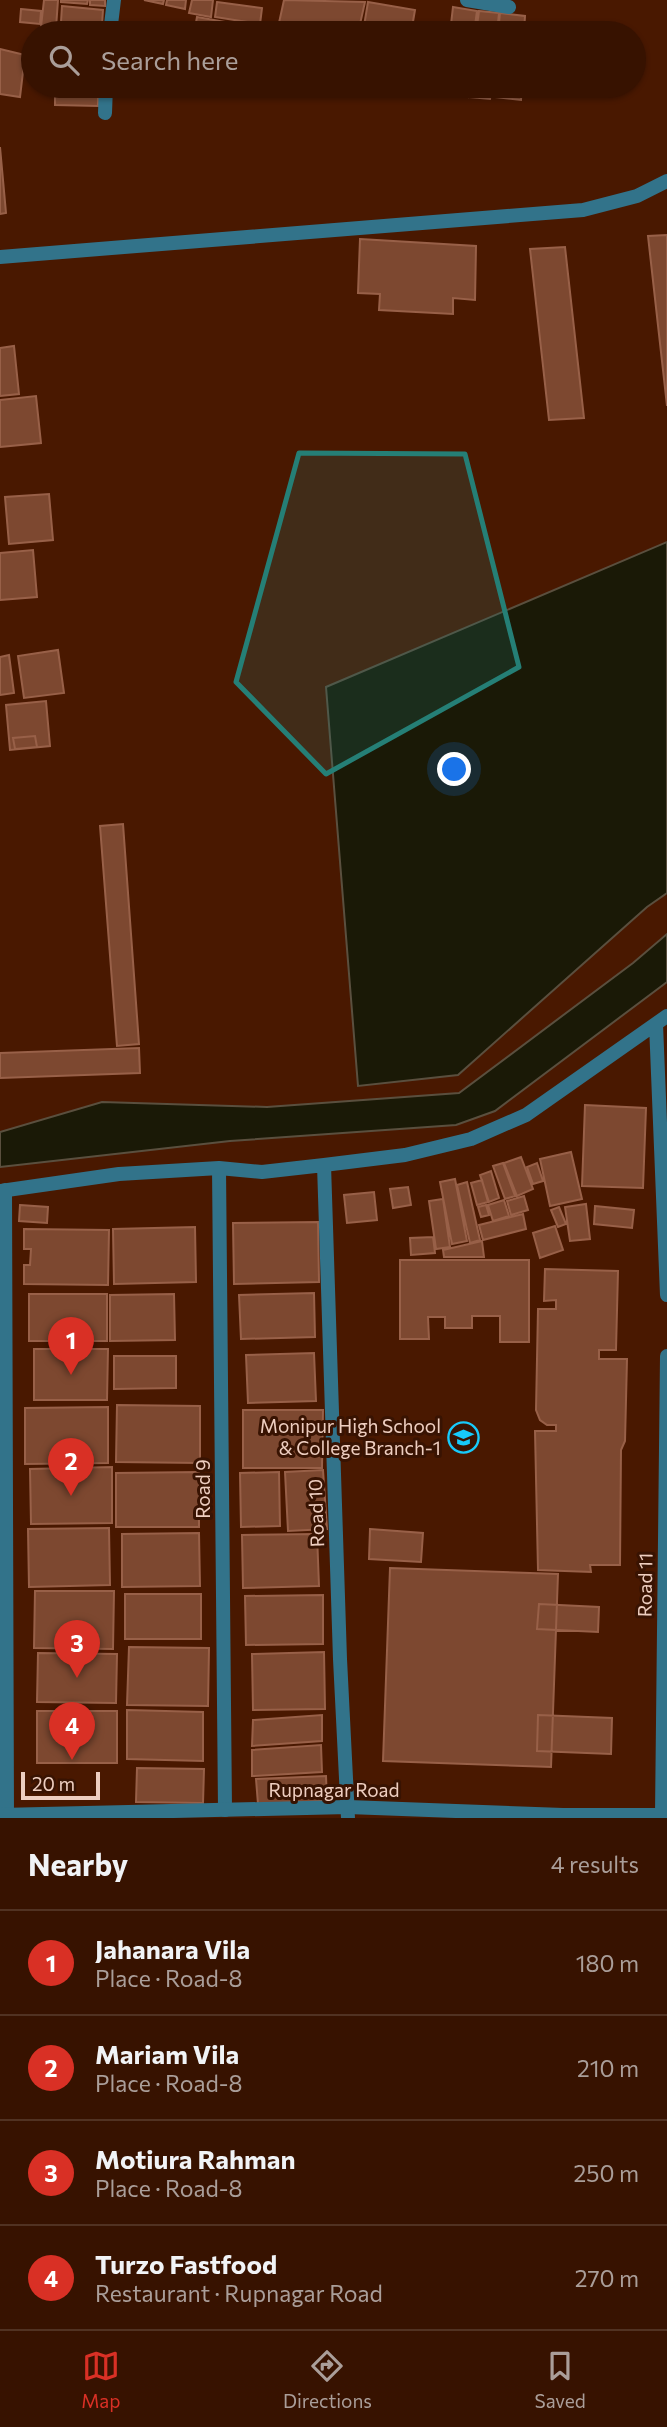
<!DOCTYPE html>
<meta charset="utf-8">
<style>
body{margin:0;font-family:Commissioner,sans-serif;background:#42200f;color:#f1f3f6}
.scale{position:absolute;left:21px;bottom:18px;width:79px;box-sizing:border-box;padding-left:7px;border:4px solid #eecec0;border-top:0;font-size:19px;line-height:24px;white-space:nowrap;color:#eecec0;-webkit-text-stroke:5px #381302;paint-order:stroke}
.you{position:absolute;left:455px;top:770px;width:24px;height:24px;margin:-18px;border:5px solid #fff;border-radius:50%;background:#1a73e8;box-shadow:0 0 0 10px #1a73e833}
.badge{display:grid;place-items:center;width:46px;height:46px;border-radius:50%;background:#d93025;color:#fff;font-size:23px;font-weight:700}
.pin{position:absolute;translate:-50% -58px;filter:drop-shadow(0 2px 4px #0008)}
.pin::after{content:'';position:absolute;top:37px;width:24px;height:21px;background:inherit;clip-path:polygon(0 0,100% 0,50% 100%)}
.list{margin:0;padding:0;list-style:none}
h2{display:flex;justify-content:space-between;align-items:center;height:91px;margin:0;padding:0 28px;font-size:30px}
h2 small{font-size:23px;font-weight:400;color:#aa9e99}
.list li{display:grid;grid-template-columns:46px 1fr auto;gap:21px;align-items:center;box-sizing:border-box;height:105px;padding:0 28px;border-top:2px solid #513222}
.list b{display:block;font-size:26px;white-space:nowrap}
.list p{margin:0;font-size:23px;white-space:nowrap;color:#aa9e99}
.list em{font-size:23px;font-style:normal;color:#aa9e99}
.icon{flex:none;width:38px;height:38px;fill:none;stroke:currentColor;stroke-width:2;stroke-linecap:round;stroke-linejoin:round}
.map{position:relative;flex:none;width:667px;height:1818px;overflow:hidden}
.search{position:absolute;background:#371200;box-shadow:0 2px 5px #0004;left:21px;right:21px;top:21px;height:77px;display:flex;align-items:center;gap:18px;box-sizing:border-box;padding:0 24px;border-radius:38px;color:#aa9e99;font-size:26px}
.sheet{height:511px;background:#371200}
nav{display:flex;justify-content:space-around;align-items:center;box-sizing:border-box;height:98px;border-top:2px solid #513222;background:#371200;font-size:19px;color:#aa9e99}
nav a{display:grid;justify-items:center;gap:4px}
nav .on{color:#d93025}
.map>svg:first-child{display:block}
</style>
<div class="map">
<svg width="667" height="1818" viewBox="0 0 667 1818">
<rect width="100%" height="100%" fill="#491800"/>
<path fill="#1a1906" stroke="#5a4f3e" stroke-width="2" d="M667 542V893L647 907 458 1075 358 1086 326 687Z
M667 934V982L495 1111 456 1125 230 1141 0 1167V1132L102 1102 267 1107 459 1093 633 963Z"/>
<path fill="#7d4830" stroke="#986048" stroke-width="2" d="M44 0H58L56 28 41 27Z
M61 0H88L87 4 61 2Z
M90 0H105V6L90 5Z
M144 0H164L163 4Z
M167 0H186L185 9 166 5Z
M192 0H213L211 17 189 13Z
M284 0 365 2 358 33 277 32Z
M217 2 262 8 260 24 215 17Z
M368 2 415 10 411 33 364 26Z
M62 6 103 10 102 25 61 22Z
M453 7 477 11 474 33H450Z
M21 9 41 11 40 24 20 22Z
M479 11 499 13 497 33H476Z
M500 13 525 16 524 33H498Z
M197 17 259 28 258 33H194Z
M0 49 25 55 20 97 0 94Z
M40 86H101V91L40 88Z
M140 86H187L186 92Z
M441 86H469L468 97 441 93Z
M471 86H492L490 99 470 97Z
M497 86H522L521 100 496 97Z
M55 91 98 92V106L55 105Z
M0 147 6 213 0 214Z
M667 235V406L648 236Z
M360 239 476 246 475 300 453 298V314L379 310 380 294 358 293Z
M565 247 584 418 549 420 530 249Z
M14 346 19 394 0 396V348Z
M36 396 41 443 0 447V400Z
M49 494 53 540 9 544 5 497Z
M33 550 37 597 0 600V553Z
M58 650 64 693 24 698 18 656Z
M9 655 14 693 0 695V657Z
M46 701 50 746 10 750 6 705Z
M35 736 37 747 15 749 13 738Z
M123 824 139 1044 117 1046 100 826Z
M139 1048 140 1073 0 1078V1053Z
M585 1105 646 1108 643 1188 582 1186Z
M571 1152 582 1199 550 1206 540 1159Z
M521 1157 533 1189 517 1196 504 1163Z
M503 1163 515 1196 505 1199 493 1166Z
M537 1163 543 1181 533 1184 527 1167Z
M491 1171 499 1198 489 1202 480 1175Z
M455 1179 467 1241 452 1244 440 1182Z
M482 1180 488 1202 477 1205 471 1183Z
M467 1182 480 1240 470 1243 457 1185Z
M408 1187 411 1205 393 1208 390 1189Z
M374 1192 377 1220 347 1223 344 1195Z
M524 1196 528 1210 511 1215 507 1201Z
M443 1199 450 1247 436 1249 429 1201Z
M504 1200 509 1216 493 1221 488 1205Z
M586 1204 590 1239 570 1241 565 1207Z
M20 1205 48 1207 47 1223 19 1221Z
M486 1205 489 1215 481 1217 478 1207Z
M595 1206 634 1210 632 1228 594 1224Z
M559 1207 566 1224 558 1227 551 1210Z
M523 1214 526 1229 483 1240 479 1225Z
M318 1222 319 1282 234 1284 233 1223Z
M555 1226 563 1250 540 1258 533 1233Z
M195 1227 196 1282 114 1284 113 1229Z
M24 1229 109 1230 108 1285 24 1284V1265H30L31 1249H24Z
M433 1237 435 1253 411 1255 410 1238Z
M482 1241 484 1257H444L443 1250Z
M400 1260H529V1342H500V1316H472V1328H445V1317H428L429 1339H400Z
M545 1269 618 1271 616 1350H599V1359H627L625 1441 621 1450 620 1565H590L591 1572 538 1570 535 1431H556V1425H547L540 1420 536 1410 538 1309H556V1300L544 1301Z
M314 1293 315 1337 241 1339 239 1295Z
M29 1294H107V1341H29Z
M174 1294 175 1340 110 1341V1295Z
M34 1349H108L107 1400H34Z
M314 1353 316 1401 248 1403 246 1355Z
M114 1356H176V1388L114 1389Z
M117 1405 200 1406V1463L116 1462Z
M108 1407V1463L25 1464V1408Z
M243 1410H323L322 1468H243Z
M112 1467V1523L31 1524 30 1469Z
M323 1470 327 1529 288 1531 285 1472Z
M199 1472V1527H116V1473Z
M279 1472 280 1526 241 1527 240 1473Z
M109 1528 110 1585 29 1587 28 1529Z
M370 1529 423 1533 421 1562 369 1559Z
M199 1533 200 1586 122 1587V1534Z
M317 1534 319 1586 243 1588 242 1535Z
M390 1568 558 1574 551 1767 383 1761Z
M35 1591H114L113 1649 34 1648Z
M125 1594H201V1639H125Z
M323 1595V1644L246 1645 245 1596Z
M539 1604 599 1607 598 1632 537 1629Z
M129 1647 209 1648 208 1706 127 1705Z
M324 1652 325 1709 253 1710 252 1654Z
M38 1653 117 1654 116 1703 37 1702Z
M127 1710 203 1712V1761L127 1759Z
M37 1711H117V1763H37Z
M322 1715V1741L252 1746 253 1720Z
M538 1715 612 1718 611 1754 537 1751Z
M321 1745 322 1772 252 1776V1750Z
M137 1768 204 1769 203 1803 136 1802Z
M326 1776 327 1801 258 1804 256 1779Z"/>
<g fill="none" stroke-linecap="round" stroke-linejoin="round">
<path stroke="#32738a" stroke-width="14" d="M467 0 509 7
M110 33 114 0
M105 113 106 86
M0 257 583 210 637 196 667 181
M656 1024 667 1295
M324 1165 340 1659 348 1818
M219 1168 225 1810
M5 1190 7 1815
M0 1191 119 1174 219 1168 262 1172 324 1165 405 1155 471 1139 526 1115 667 1016
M662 1814 667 1356"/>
<path stroke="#32738a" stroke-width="14" d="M0 1815 348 1807 563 1815H667"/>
</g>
<path fill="#257f76" fill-opacity="0.2" stroke="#257f76" stroke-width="5" stroke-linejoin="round" d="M299 453 465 454 519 667 326 774 236 682Z"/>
<defs>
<symbol id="school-ring" viewBox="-11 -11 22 22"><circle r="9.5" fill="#381302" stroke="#17cafb" stroke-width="1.5"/><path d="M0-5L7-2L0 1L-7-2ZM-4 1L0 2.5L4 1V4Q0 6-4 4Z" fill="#17cafb"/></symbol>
</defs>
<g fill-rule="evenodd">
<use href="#school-ring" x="446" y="1420" width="35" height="35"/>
</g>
<g text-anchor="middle" stroke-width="6" stroke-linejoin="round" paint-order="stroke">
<g font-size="19" fill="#eecec0" stroke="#381302" text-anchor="end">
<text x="441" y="1433">Monipur High School<tspan x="441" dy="22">&amp; College Branch-1</tspan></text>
</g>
<g font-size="19" fill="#eecec0" stroke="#381302">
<text transform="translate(203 1489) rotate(-90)" y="7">Road 9</text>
<text transform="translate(316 1513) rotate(-92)" y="7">Road 10</text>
<text transform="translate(645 1585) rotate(-89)" y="7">Road 11</text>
<text x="334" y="1797">Rupnagar Road</text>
</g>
</g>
</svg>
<div class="scale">20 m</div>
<div class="you"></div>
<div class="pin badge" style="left:71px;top:1375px">1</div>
<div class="pin badge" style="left:71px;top:1496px">2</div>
<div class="pin badge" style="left:77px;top:1678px">3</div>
<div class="pin badge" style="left:72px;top:1760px">4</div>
<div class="search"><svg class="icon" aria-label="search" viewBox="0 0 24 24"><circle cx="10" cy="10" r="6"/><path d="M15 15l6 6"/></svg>Search here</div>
</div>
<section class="sheet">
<h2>Nearby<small>4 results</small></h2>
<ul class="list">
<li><span class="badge">1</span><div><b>Jahanara Vila</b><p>Place · Road-8</p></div><em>180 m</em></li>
<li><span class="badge">2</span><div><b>Mariam Vila</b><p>Place · Road-8</p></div><em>210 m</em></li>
<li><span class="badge">3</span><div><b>Motiura Rahman</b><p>Place · Road-8</p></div><em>250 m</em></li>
<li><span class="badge">4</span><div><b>Turzo Fastfood</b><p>Restaurant · Rupnagar Road</p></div><em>270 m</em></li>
</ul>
</section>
<nav>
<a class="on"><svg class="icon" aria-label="map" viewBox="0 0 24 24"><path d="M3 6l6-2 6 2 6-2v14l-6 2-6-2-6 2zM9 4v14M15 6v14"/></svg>Map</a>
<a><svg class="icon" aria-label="directions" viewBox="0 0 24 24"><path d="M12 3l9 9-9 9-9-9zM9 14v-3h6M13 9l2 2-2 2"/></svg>Directions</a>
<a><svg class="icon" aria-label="saved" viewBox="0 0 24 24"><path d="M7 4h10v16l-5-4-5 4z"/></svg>Saved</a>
</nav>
